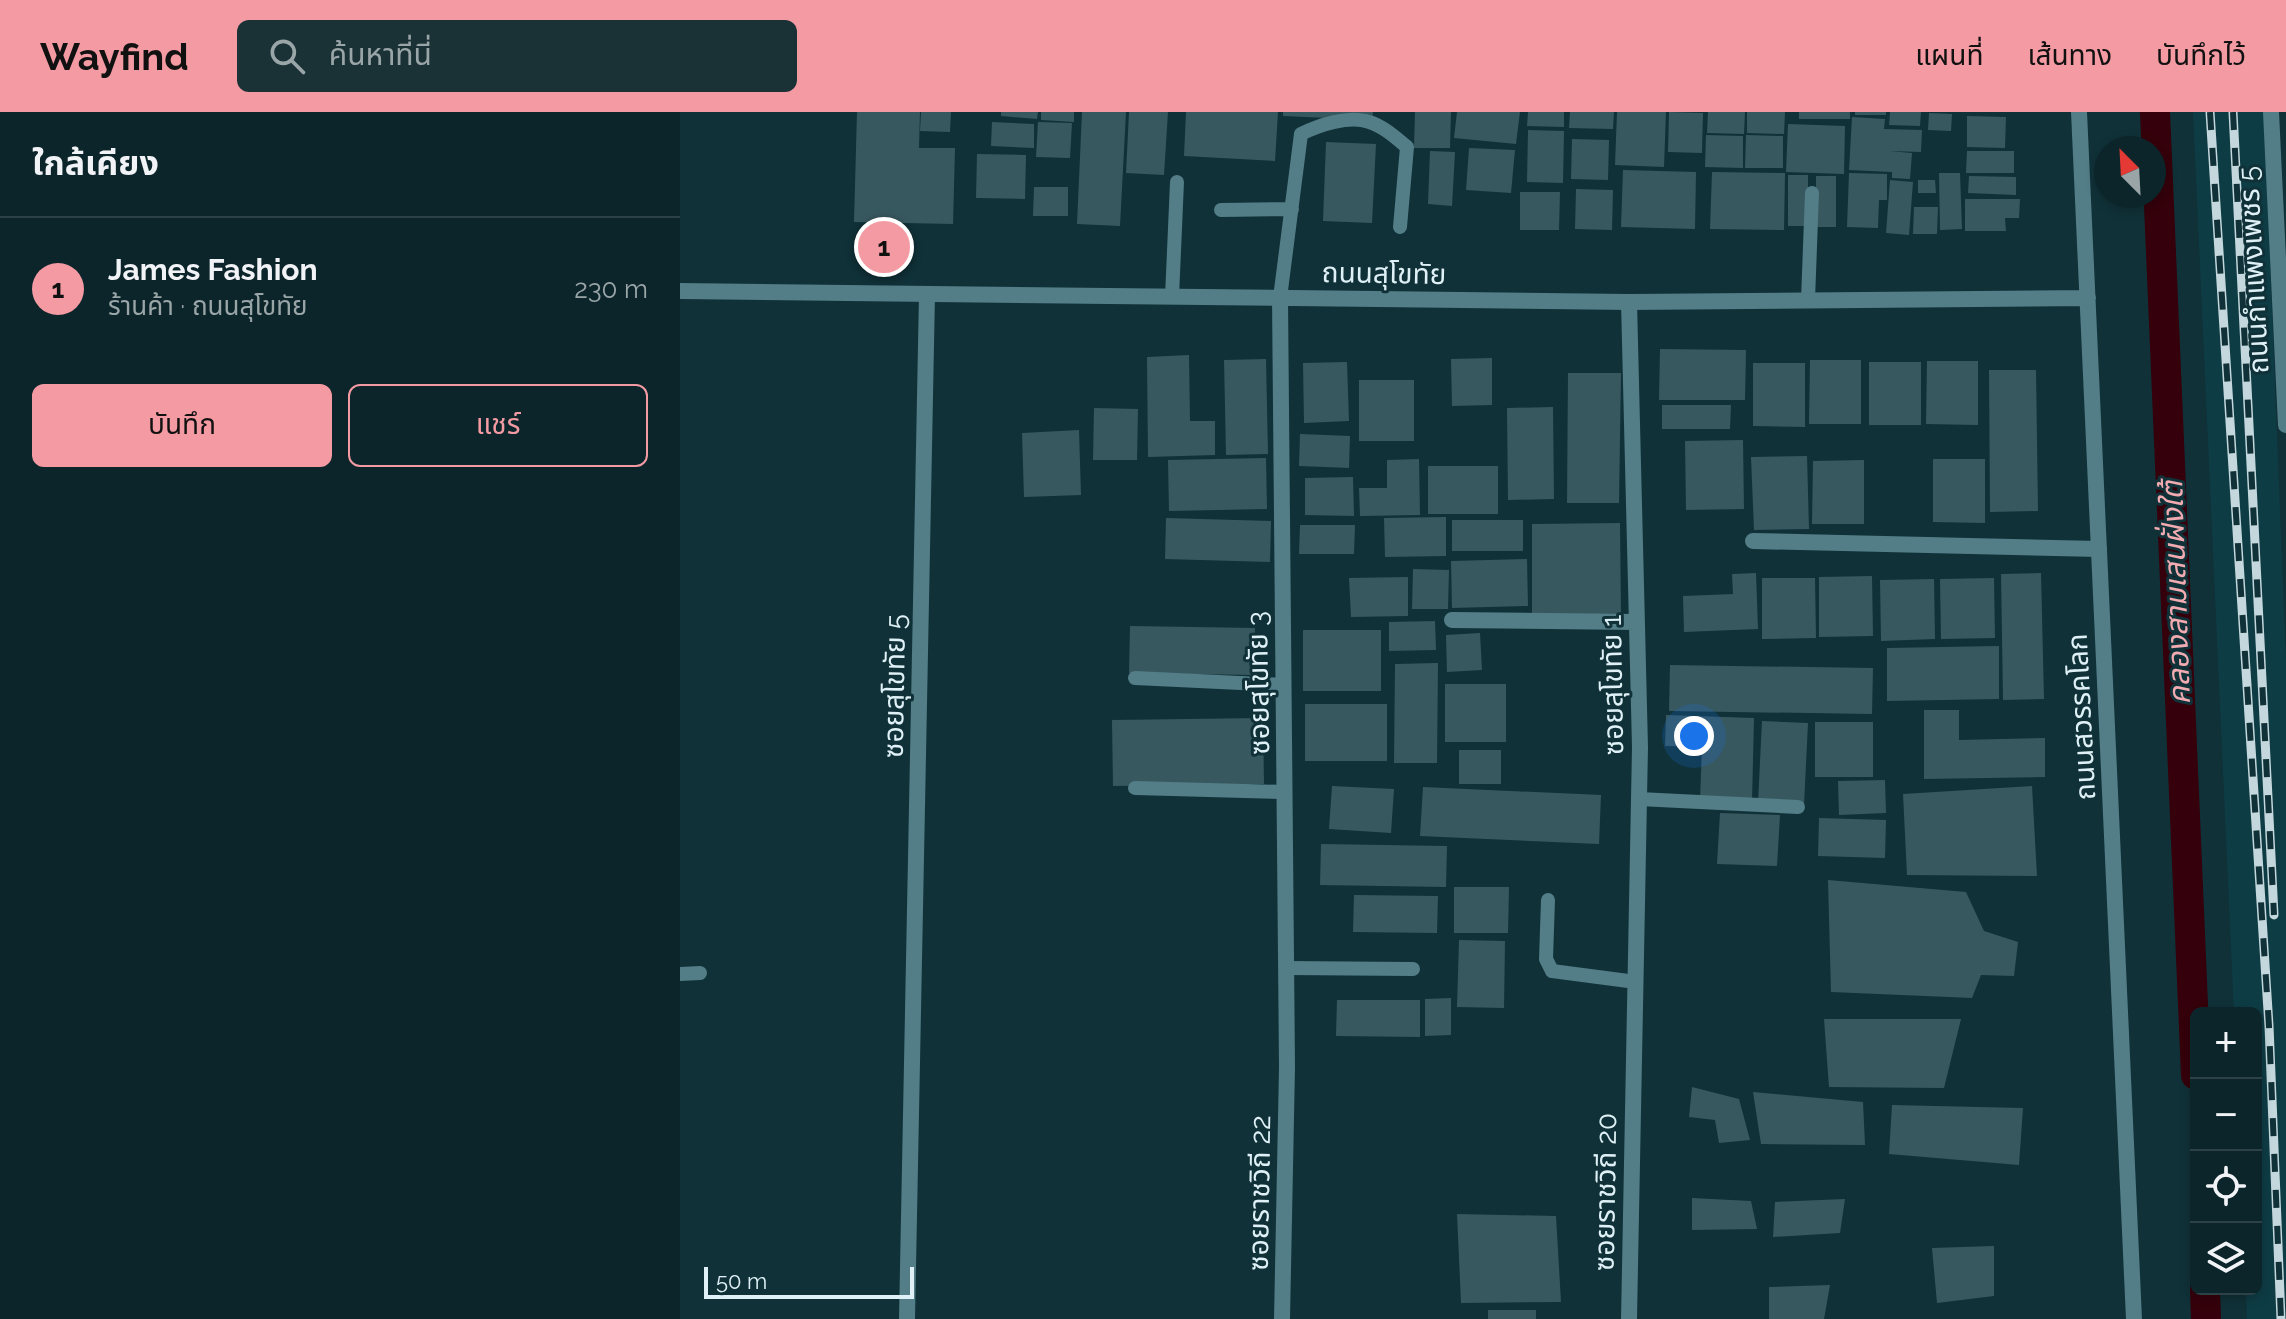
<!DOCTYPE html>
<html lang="th">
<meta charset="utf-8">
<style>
body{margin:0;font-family:Raleway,"Noto Sans Thai",sans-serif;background:#1a3136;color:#f1f3f6}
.controls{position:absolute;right:24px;bottom:24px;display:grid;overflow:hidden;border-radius:12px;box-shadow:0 4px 12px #0003}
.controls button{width:72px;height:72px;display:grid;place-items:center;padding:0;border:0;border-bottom:2px solid #2c4247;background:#0c252a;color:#f1f3f6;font:40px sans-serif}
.compass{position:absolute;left:1414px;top:24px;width:72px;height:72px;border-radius:50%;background:#0c252a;box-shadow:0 4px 12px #0003;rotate:336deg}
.scale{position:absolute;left:24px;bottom:20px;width:210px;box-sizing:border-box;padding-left:8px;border:4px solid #dff1f6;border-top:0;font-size:22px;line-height:28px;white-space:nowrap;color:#dff1f6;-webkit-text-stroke:6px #103138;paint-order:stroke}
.you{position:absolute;left:1014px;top:624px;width:28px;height:28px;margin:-20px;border:6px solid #fff;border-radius:50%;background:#1a73e8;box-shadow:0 0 0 12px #1a73e833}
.badge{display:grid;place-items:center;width:52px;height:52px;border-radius:50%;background:#f49aa3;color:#111;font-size:26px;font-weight:700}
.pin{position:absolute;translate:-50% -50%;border:4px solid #fff;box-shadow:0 2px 8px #0006}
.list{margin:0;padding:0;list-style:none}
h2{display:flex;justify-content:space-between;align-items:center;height:104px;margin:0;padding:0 32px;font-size:34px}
h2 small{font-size:26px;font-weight:400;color:#9aa5a8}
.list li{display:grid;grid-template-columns:52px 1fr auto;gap:24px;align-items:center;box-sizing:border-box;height:144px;padding:0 32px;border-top:2px solid #2c4247}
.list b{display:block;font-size:30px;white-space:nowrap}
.list p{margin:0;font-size:26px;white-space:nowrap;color:#9aa5a8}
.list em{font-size:26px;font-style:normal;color:#9aa5a8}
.actions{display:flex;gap:16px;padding:24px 32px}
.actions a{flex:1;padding:18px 0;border:2px solid #f49aa3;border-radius:12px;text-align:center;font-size:28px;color:#f49aa3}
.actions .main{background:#f49aa3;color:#111}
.icon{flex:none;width:44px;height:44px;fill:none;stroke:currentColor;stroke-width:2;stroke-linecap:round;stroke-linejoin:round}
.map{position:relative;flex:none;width:1606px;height:1207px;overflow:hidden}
header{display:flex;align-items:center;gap:48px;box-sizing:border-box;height:112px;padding:0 40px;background:#f49aa3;color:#111}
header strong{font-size:38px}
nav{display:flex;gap:44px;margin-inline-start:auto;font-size:28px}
.search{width:560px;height:72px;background:#1a3136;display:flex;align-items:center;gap:20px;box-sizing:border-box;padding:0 28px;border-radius:12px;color:#9aa5a8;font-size:30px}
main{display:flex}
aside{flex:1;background:#0c252a}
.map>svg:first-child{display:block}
</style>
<header>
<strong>Wayfind</strong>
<div class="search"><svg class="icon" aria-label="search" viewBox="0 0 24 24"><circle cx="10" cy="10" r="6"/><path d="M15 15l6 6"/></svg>ค้นหาที่นี่</div>
<nav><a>แผนที่</a><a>เส้นทาง</a><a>บันทึกไว้</a></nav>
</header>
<main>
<aside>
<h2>ใกล้เคียง<small></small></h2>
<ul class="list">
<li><span class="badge">1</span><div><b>James Fashion</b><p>ร้านค้า · ถนนสุโขทัย</p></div><em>230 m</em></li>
</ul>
<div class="actions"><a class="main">บันทึก</a><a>แชร์</a></div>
</aside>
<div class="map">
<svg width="1606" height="1207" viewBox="0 0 1606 1207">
<rect width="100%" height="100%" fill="#103138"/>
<path fill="#0e3c45" d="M1513 0H1584L1606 549V1207H1567L1566 1177H1576V901H1554Z"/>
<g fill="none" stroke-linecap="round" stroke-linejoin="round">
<path stroke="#35000b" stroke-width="30" d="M1475 0 1516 963
M1525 1177 1526 1207"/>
</g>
<path fill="#385860" d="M177 0H240L239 36H275L273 112 174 110Z
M241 0H271L270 20 240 19Z
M321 0H358L357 7 321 4Z
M361 0H394V10L361 8Z
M402 0H446L440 114 397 112Z
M449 0H488L484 63 446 61Z
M506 0H598L595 49 504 44Z
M603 0H693L692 8 603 4Z
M735 0H771L770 36H734Z
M777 0H840L836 32 774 26Z
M848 0H884V15L847 14Z
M890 0H934L933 17 889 16Z
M937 0H986L984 55 935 53Z
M989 0 1023 1 1022 41 988 40Z
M1028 0H1065L1064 22 1027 21Z
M1067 0H1105L1104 22 1067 21Z
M1119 0H1170V7H1119Z
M1175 0H1206V3H1175Z
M1210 0H1241L1240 14 1209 13Z
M1249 1 1272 2 1271 19 1248 18Z
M1287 4 1326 5 1325 36 1287 35Z
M1172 5 1205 7 1204 17 1242 18 1241 40 1209 39 1232 41 1230 67 1212 66V60L1169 58Z
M312 10 354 12V36L311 34Z
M358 10 392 11 390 46 356 45Z
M1108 12 1165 14 1164 62 1106 60Z
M848 18 884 19 883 71 847 70Z
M1026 23 1063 24V56L1025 55Z
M1066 23 1103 24V56H1065Z
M892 27 929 28 928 68 891 67Z
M646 30 696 32 692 111 643 109Z
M789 36 835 38 831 81 786 78Z
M750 39 775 40 772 94 748 92Z
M1287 39H1334V61H1286Z
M297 42 346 43 345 87 296 86Z
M943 58 1016 60 1015 117 941 115Z
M1032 60 1105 61 1104 118 1030 117Z
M1169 61 1207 62V88H1199L1198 116 1167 115Z
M1259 61H1280L1282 117 1260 118Z
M1108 63H1128V114H1108Z
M1136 64H1156V115H1136Z
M1289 64 1336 65V83L1288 81Z
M1210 68 1233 70 1229 123 1206 121Z
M1238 68H1255L1256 81H1238Z
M354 75H388V104H353Z
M896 77 933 78 932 118 895 117Z
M840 80H880L879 118H840Z
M1285 87H1340L1339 106H1325L1326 119H1285Z
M1234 95H1258L1257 122H1233Z
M980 237 1066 238 1065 288H979Z
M509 243 510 309H535V343L468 345 467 245Z
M812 246V293L772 294 771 247Z
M586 247 588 342 546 343 544 248Z
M1130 248H1181V312H1129Z
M1247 249H1298V313L1246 312Z
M667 250 669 309 624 311 623 251Z
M1189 250H1241V313H1189Z
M1073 251H1125V315L1073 314Z
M1309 258H1356L1358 399 1310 400Z
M888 261H941L939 391H887Z
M679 268H734V329H679Z
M982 293H1051L1050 317H982Z
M873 295 874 387 828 388 827 296Z
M414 296 458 297 457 348H413Z
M399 318 401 383 344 385 342 321Z
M620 322 670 324 669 356 619 354Z
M1063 328 1064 397 1006 398 1005 329Z
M1127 344 1129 417 1074 418 1071 345Z
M586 346 587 397 489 399 488 348Z
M739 347 740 403 680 404 679 376H707V348Z
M1253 347H1305V411L1253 410Z
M1184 348V412H1132L1133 349Z
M748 354H818V402H748Z
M673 365 674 404 625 403V366Z
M766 405V444L705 445 704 406Z
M486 406 591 409 590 450 485 447Z
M772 408H843V439H772Z
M940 411 941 502H852V412Z
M620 413H675L674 442H619Z
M847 447 848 494 772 496 771 449Z
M733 457 769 458 768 497H732Z
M1076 461 1078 517 1004 520 1003 484 1053 482 1052 462Z
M1361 461 1364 587 1323 588 1321 462Z
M1192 464 1193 524 1139 525V465Z
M728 465V504L671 505 669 466Z
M1082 466H1135L1136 526 1082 527Z
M1314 466 1315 526 1261 527 1260 467Z
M1254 467 1255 527 1201 529 1200 468Z
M755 509 756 538 709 539V510Z
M450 514 575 516 574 563 449 561Z
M623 518H701V579H623Z
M800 521 802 558 767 560 766 523Z
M1319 534V587L1207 589V536Z
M758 551 757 651H714L715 552Z
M990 553 1193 556 1192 602 989 599Z
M765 572H826V630H765Z
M625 592H707V649H625Z
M1244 598H1279V628L1365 626V665L1244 667Z
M986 603 1074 606 1072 689 1020 688 1022 635 985 634Z
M583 606 584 672 433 674 432 608Z
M1082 609 1128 611 1124 693 1078 691Z
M1135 610H1193V665H1135Z
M779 638H821V672H779Z
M1205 668 1206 701 1159 703 1158 669Z
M652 674 714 677 711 721 649 717Z
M1352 674 1357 764 1227 763 1223 682Z
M743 675 921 683 919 732 740 724Z
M1040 701 1100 703 1097 754 1037 752Z
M1139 706 1206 708 1205 746 1138 744Z
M641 732 767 734 766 775 640 773Z
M1148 768 1286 780 1304 819 1338 830 1334 864 1301 863 1292 886 1151 880Z
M774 775H829L828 821H774Z
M674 783 758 784 757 821 673 820Z
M779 828 825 829 824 896 777 895Z
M771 886V923L745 924V887Z
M657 888H740V925L656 924Z
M1144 907H1281L1264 976 1149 975Z
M1012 975 1059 987 1070 1028 1039 1031 1035 1008 1009 1005Z
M1073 980 1183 990 1185 1033 1081 1032Z
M1212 993 1343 996 1339 1053 1209 1042Z
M1012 1086 1071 1089 1077 1117 1012 1118Z
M1165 1087 1160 1121 1093 1125 1095 1090Z
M777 1102 876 1104 881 1190 781 1191Z
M1314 1134V1184L1257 1191 1252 1136Z
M1150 1173 1144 1207H1089V1175Z
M808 1198H856V1207H808Z"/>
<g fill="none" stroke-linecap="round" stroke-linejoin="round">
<path stroke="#537d87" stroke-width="14" d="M541 98 612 97
M492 185 497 70
M600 186 621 22C639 13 669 3 689 10 703 14 716 26 727 35L720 115
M1128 188 1132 81
M455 566 604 573
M455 676 604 680
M959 687 1118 695
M868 788 866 847 872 859 956 870
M606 856 733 857
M0 862 20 861"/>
<path stroke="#537d87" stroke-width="16" d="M600 186 607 955 602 1207
M949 190 960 635 949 1207
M1073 429 1419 437
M772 508 957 510
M227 1207 247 182"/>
<path stroke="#537d87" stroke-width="16" d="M1399 0 1454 1207
M1591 0 1606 313
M0 179 949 190 1408 186"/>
<defs>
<path id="rail" d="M1530 0 1589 914 1601 1207
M1553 0 1594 803"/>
</defs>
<use href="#rail" stroke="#c3d7dc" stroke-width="9"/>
<use href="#rail" stroke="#103138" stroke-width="6" stroke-dasharray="18" stroke-linecap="butt"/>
</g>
<g text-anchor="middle" stroke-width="6" stroke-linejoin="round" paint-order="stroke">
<g font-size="28" fill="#dff1f6" stroke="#103138">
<text transform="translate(1573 158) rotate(-93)" y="10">ถนนกำแพงเพชร 5</text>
<text transform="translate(704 161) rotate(1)" y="10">ถนนสุโขทัย</text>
<text transform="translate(578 571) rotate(-91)" y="10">ซอยสุโขทัย 3</text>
<text transform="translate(932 573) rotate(-91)" y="10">ซอยสุโขทัย 1</text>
<text transform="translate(214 574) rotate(-89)" y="10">ซอยสุโขทัย 5</text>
<text transform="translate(1401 605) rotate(-93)" y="10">ถนนสวรรคโลก</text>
<text transform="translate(925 1080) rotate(-89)" y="10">ซอยราชวิถี 20</text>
<text transform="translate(579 1081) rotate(-89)" y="10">ซอยราชวิถี 22</text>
</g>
<g font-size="30" font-style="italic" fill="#f1abb1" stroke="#103138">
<text transform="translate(1496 481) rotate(-92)" y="10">คลองสามเสนฝั่งใต้</text>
</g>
</g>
</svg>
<div class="controls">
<button>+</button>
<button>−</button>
<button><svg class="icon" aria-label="locate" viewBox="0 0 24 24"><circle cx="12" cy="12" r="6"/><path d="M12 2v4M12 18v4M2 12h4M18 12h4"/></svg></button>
<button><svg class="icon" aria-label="layers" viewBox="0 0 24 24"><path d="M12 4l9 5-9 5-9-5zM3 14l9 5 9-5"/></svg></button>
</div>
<svg class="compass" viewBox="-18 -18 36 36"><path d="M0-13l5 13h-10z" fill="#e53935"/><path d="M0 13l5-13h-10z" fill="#9aa5a8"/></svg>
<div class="scale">50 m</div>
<div class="you"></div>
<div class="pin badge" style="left:204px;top:135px">1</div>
</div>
</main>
